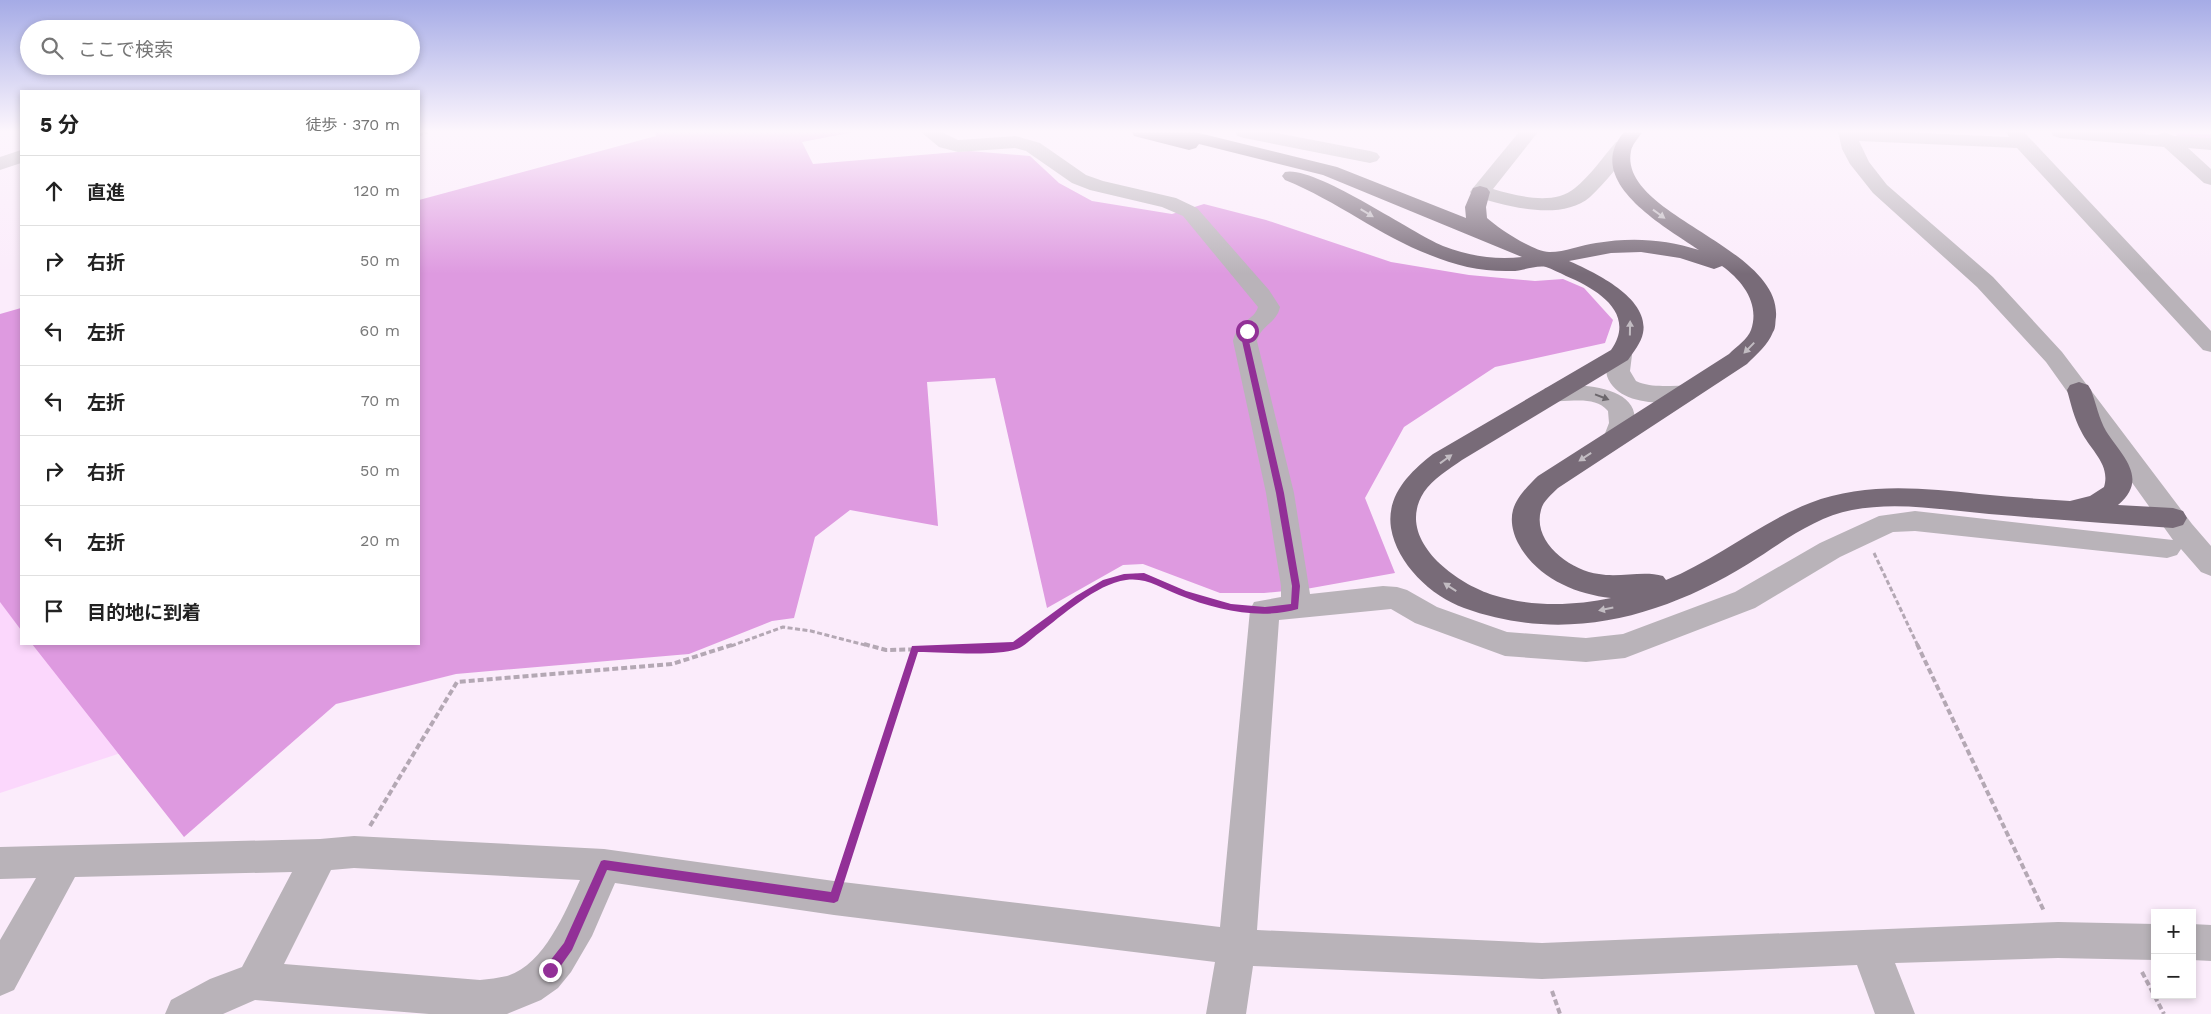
<!DOCTYPE html>
<html lang="ja">
<meta charset="utf-8">
<style>
body{margin:0;font-family:"Work Sans","Noto Sans JP",sans-serif;background:#f2f2f2;color:#222}
.controls{position:absolute;right:15px;bottom:15px;display:grid;overflow:hidden;border-radius:0px;box-shadow:0 2px 8px #0003}
.controls button{width:45px;height:45px;display:grid;place-items:center;padding:0;border:0;border-bottom:1px solid #e0e0e0;background:#fff;color:#222;font:25px sans-serif}
.stop{position:absolute;width:15px;height:15px;margin:-11px;border:4px solid #923097;border-radius:50%;background:#fff}
.stop.end{background:#923097;border-color:#fff;box-shadow:0 1px 5px #0008}
.list{margin:0;padding:0;list-style:none}
h2{display:flex;justify-content:space-between;align-items:center;height:65px;margin:0;padding:0 20px;font-size:21px}
h2 small{font-size:16px;font-weight:400;color:#767676}
.list li{display:grid;grid-template-columns:32px 1fr auto;gap:15px;align-items:center;box-sizing:border-box;height:70px;padding:0 20px;border-top:1px solid #e0e0e0}
.list b{display:block;font-size:19px;white-space:nowrap}
.list em{font-size:16px;font-style:normal;color:#767676}
.icon{flex:none;width:28px;height:28px;fill:none;stroke:currentColor;stroke-width:2;stroke-linecap:round;stroke-linejoin:round}
.map{position:relative;flex:none;width:2211px;height:1014px;overflow:hidden}
.search{position:absolute;background:#fff;box-shadow:0 2px 8px #0003;left:20px;top:20px;width:400px;height:55px;display:flex;align-items:center;gap:12px;box-sizing:border-box;padding:0 18px;border-radius:28px;color:#767676;font-size:19px}
.panel{position:absolute;background:#fff;box-shadow:0 2px 8px #0003;left:20px;top:90px;width:400px;height:555px;border-radius:0px}
.map>svg:first-child{display:block}
</style>
<div class="map">
<svg width="2211" height="1014" viewBox="0 0 2211 1014">
<rect width="100%" height="100%" fill="#fbecfb"/>
<path fill="#fbd7fc" d="M21 409V644H283L311 690 0 793V418Z"/>
<path fill="#de9ae0" d="M654 132H854L802 142 813 164 969 151 1030 156 1059 183 1092 201 1172 214 1204 204 1266 220 1391 262 1469 275 1535 281 1563 279 1584 288 1613 320 1605 343 1495 367 1404 427 1365 498 1395 573 1306 589 1264 593H1220L1143 564 1123 565 1047 608 995 378 927 382 938 526 850 510 815 537 794 618 772 621 689 654 456 674 336 704 184 837 32 644H419V200L656 136Z
M21 308V630L0 602V314Z"/>
<g fill="none" stroke-linecap="round" stroke-linejoin="round">
<path stroke="#e29ee4" stroke-width="5.5" d="M2130 132 2143 133
M2179 136 2211 137"/>
<path stroke="#b4a8b4" stroke-width="2.5" stroke-dasharray="4 2" stroke-linecap="butt" d="M419 135 428 132"/>
<path stroke="#b4a8b4" stroke-width="3" stroke-dasharray="5 2.5" stroke-linecap="butt" d="M1874 553 1918 646
M731 646 783 627 811 631 869 646
M1009 646 1015 645C1043 625 1110 568 1145 576 1158 580 1170 589 1183 594 1201 600 1221 603 1239 608"/>
<path stroke="#b4a8b4" stroke-width="4" stroke-dasharray="6 3" stroke-linecap="butt" d="M864 644 886 650 987 648 1016 644
M1917 644 2044 911
M370 826 457 682 672 664 735 644
M843 871 915 649
M2142 972 2164 1014
M1552 991 1560 1014"/>
<path fill="#b9b3b9" fill-rule="evenodd" d="M921 132H942L958 140 1016 136 1040 143 1086 175 1103 181 1176 198 1197 208 1269 290 1280 307C1277 323 1260 326 1257 341L1294 493 1310 594 1383 586 1397 587 1407 590 1437 607 1507 632 1586 638 1623 634 1735 592 1820 543 1879 516 1915 511 2173 540 2046 362 1977 287 1873 193 1850 164 1842 149 1838 132H1902L2009 137 2006 132H2024L2211 331V352L2203 350 2017 148 1859 141 1869 162 1887 185 1993 277 2062 352 2192 524 2211 546V576L2201 572 2181 549 2177 555 2167 558 1915 531 1893 532 1840 557 1755 608 1625 658 1586 662 1505 656 1415 623 1391 609 1279 620 1257 930 1542 943 2058 922 2155 924V960L2058 958 1895 963 1915 1014H1875L1857 965 1542 979 1253 966 1246 1014H1206L1215 962 834 915 615 883 592 936 571 972 558 988 541 1000 507 1014H429L255 1000 223 1014H165L171 1000 210 979 242 967 292 872 75 877 14 990 0 996V940L36 878 0 879V847L320 839 354 836 604 849 834 881 1220 927 1250 610 1254 602 1281 597V586L1266 493 1233 341C1238 320 1254 321 1258 307L1183 216 1162 207 1090 190 1072 183 1026 151 1015 148 958 152 939 147ZM354 868 580 880C565 912 544 965 507 976 498 978 489 979 480 980L284 964 331 870Z
M1235 132H1272L1370 151 1377 153 1380 157 1377 161 1370 163 1244 138 1237 136Z
M1519 132H1538L1493 189C1517 196 1554 206 1575 188 1590 176 1603 157 1616 142H1630L1633 146C1621 163 1605 183 1590 197 1561 222 1505 206 1473 196L1470 192 1473 188Z
M2051 132H2108L2157 135 2165 132 2174 136 2211 138V150L2188 148 2211 169V185L2204 183 2164 147 2060 138 2053 136Z
M21 150V163L0 170V157Z
M1620 348 1628 350 1632 355 1630 371 1636 381C1655 390 1675 383 1694 387L1697 393 1694 399C1668 405 1618 407 1607 376 1605 367 1606 357 1612 350Z
M1573 385C1608 386 1654 398 1626 442L1617 444 1608 442 1604 436 1609 423 1608 411C1592 393 1565 405 1545 400L1542 394 1545 388Z
M2192 924 2211 925V961L2192 960Z"/>
<path fill="#786b78" fill-rule="evenodd" d="M1132 132H1195L1337 167 1466 218 1465 207 1473 188 1480 186 1487 188 1490 192 1486 207 1487 218C1498 228 1535 253 1550 252 1565 252 1581 245 1596 243 1631 237 1665 239 1699 250 1664 226 1582 181 1624 132H1642C1639 138 1632 144 1631 151 1618 215 1781 246 1776 317 1775 322 1776 328 1773 332 1768 345 1756 355 1747 364L1558 488C1552 494 1543 501 1541 510 1532 542 1570 570 1599 574 1620 578 1643 570 1663 576L1666 580C1716 560 1759 523 1810 503 1865 482 1921 488 1979 494 2009 497 2039 499 2070 501L2090 496 2104 487C2111 464 2090 450 2081 431 2074 418 2071 404 2067 390L2070 385 2079 382 2088 385 2091 390C2096 403 2099 419 2106 431 2121 455 2150 478 2118 505L2173 508 2183 511 2187 518 2183 525 2173 528C2112 524 2050 519 1989 514 1944 510 1897 501 1852 510 1814 517 1780 544 1748 564 1660 618 1564 644 1464 608 1431 596 1397 564 1391 528 1386 495 1410 472 1433 454L1611 350C1637 313 1597 289 1566 276 1560 273 1552 269 1546 267 1536 265 1522 271 1512 271 1484 272 1456 266 1430 255 1380 236 1337 201 1285 180L1282 176 1285 172C1314 165 1410 232 1443 246 1469 256 1495 260 1522 257L1323 175 1199 144 1196 148 1189 150 1134 136ZM1641 252 1680 258 1714 269 1722 266C1743 281 1760 304 1751 330 1748 339 1736 347 1729 354L1538 476C1529 485 1517 496 1513 510 1510 521 1513 533 1518 543 1536 577 1574 594 1611 598 1574 606 1530 607 1493 595 1455 583 1394 539 1424 492 1433 479 1449 469 1462 460L1628 360C1634 351 1641 343 1643 333 1650 298 1594 272 1569 261L1611 253Z"/>
</g>
<defs><path id="oneway-solid" d="M-6-.8H1V-3.2L6.5 0L1 3.2V.8H-6Z" transform="scale(1.25)"/></defs>
<g fill="#c2bcc2">
<use href="#oneway-solid" transform="translate(1367 213) rotate(31)"/>
<use href="#oneway-solid" transform="translate(1659 214) rotate(36)"/>
<use href="#oneway-solid" transform="translate(1630 328) rotate(-89)"/>
<use href="#oneway-solid" transform="translate(1749 348) rotate(134)"/>
<use href="#oneway-solid" transform="translate(1585 457) rotate(146)"/>
<use href="#oneway-solid" transform="translate(1446 459) rotate(-36)"/>
<use href="#oneway-solid" transform="translate(1450 587) rotate(-147)"/>
<use href="#oneway-solid" transform="translate(1606 609) rotate(168)"/>
</g>
<use fill="#6c676c" href="#oneway-solid" transform="translate(1602 397) rotate(21)"/>
<linearGradient id="sky" x2="0" y2="1"><stop stop-color="#a5abe6"/><stop offset="0.48" stop-color="#fdf6fd"/><stop offset="1" stop-color="#fdf6fd" stop-opacity="0"/></linearGradient>
<rect width="2211" height="274" fill="url(#sky)"/>
<path fill="#923097" d="M1247 329 1250 331 1249 341 1284 493 1300 586 1298 609C1260 620 1216 610 1179 595 1161 588 1146 577 1126 580 1096 584 1062 616 1039 633 1032 638 1025 646 1017 649 994 657 944 652 918 652L838 901 834 903 607 870 572 950 555 974H546V966L564 943 601 861 604 860 831 892 912 646 1013 642 1076 596 1103 580 1124 574 1144 573 1186 591 1231 604 1265 607 1291 604 1292 586 1276 493 1242 341 1244 331Z"/>
</svg>
<div class="controls">
<button>+</button>
<button>−</button>
</div>
<div class="stop" style="left:1247px;top:331px"></div>
<div class="stop end" style="left:550px;top:970px"></div>
<div class="search"><svg class="icon" aria-label="search" viewBox="0 0 24 24"><circle cx="10" cy="10" r="6"/><path d="M15 15l6 6"/></svg>ここで検索</div>
<section class="panel">
<h2>5 分<small>徒歩 · 370 m</small></h2>
<ul class="list">
<li><svg class="icon" aria-label="ahead" viewBox="0 0 24 24"><path d="M12 20V5M6 11l6-6 6 6"/></svg><div><b>直進</b></div><em>120 m</em></li>
<li><svg class="icon" aria-label="right" viewBox="0 0 24 24"><path d="M7 20v-9h11M14 6l5 5-5 5"/></svg><div><b>右折</b></div><em>50 m</em></li>
<li><svg class="icon" aria-label="left" viewBox="0 0 24 24"><path d="M17 20v-9H6M10 6l-5 5 5 5"/></svg><div><b>左折</b></div><em>60 m</em></li>
<li><svg class="icon" aria-label="left" viewBox="0 0 24 24"><path d="M17 20v-9H6M10 6l-5 5 5 5"/></svg><div><b>左折</b></div><em>70 m</em></li>
<li><svg class="icon" aria-label="right" viewBox="0 0 24 24"><path d="M7 20v-9h11M14 6l5 5-5 5"/></svg><div><b>右折</b></div><em>50 m</em></li>
<li><svg class="icon" aria-label="left" viewBox="0 0 24 24"><path d="M17 20v-9H6M10 6l-5 5 5 5"/></svg><div><b>左折</b></div><em>20 m</em></li>
<li><svg class="icon" aria-label="arrive" viewBox="0 0 24 24"><path d="M6 21V4h12l-3 4 3 4H6"/></svg><div><b>目的地に到着</b></div></li>
</ul>
</section>
</div>
